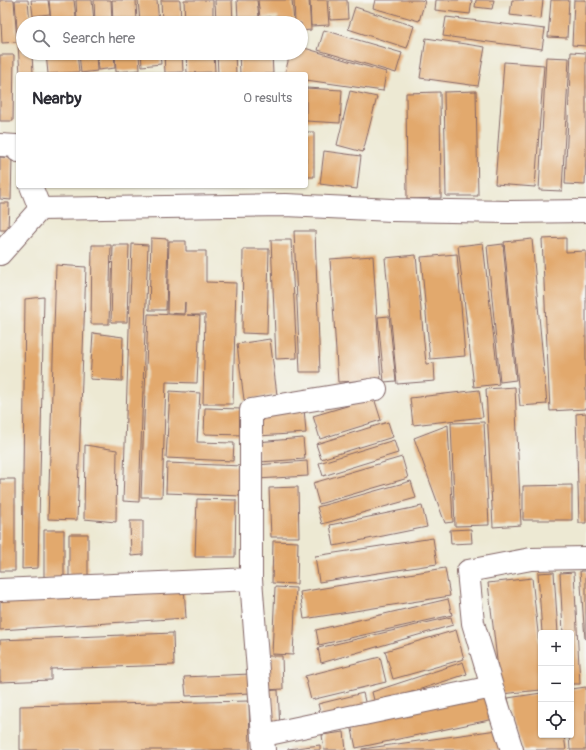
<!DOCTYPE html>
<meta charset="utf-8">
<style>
body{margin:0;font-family:Pangolin,sans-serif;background:#f7f7f7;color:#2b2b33}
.controls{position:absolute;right:12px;bottom:12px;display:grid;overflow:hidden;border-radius:4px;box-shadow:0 1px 3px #0004}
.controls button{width:36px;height:36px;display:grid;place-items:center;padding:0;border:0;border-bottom:1px solid #e1e1e2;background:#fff;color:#2b2b33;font:20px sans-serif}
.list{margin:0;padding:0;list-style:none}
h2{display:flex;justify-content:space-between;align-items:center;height:52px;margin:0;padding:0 16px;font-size:17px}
h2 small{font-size:13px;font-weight:400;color:#7c7c81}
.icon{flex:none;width:22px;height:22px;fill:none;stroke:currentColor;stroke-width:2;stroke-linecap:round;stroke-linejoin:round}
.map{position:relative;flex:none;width:586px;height:750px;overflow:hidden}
.search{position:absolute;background:#fff;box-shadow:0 1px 3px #0004;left:16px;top:16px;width:292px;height:44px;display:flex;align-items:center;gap:10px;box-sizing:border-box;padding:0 14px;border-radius:22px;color:#7c7c81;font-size:15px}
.panel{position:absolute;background:#fff;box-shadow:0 1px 3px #0004;left:16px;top:72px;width:292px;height:116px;border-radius:4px}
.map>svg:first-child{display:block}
</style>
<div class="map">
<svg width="586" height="750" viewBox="0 0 586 750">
<rect width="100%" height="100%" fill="#f6f6f2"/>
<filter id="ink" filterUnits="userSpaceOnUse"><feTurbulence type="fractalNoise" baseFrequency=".025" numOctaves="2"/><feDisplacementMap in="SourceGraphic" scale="8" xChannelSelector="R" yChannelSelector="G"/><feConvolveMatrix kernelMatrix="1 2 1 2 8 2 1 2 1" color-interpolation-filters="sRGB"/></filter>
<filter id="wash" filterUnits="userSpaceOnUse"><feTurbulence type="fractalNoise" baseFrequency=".012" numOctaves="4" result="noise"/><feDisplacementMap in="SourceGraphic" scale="16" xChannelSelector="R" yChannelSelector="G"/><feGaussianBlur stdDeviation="0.9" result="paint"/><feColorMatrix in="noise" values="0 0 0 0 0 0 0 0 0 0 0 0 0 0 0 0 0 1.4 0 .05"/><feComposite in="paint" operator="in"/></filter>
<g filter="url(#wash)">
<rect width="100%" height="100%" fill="#ede9d3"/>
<path fill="#e7daba" d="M0 0H523V6L301 29V23H23V53H78L0 61Z"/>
<g id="blocks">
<path fill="#e2a96d" d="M0 0H14L17 42 2 43Z
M15 0H28L30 23H23V53H32L33 73 20 74Z
M31 0H48L50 14 33 16Z
M49 0H74L76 18 51 20Z
M76 0H92L94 23H77Z
M94 0H111L112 23H95Z
M112 0H136L137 23H113Z
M138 0H157L159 23H140Z
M161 0H180L181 23H162Z
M184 0H213V23H185Z
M215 0H232L233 23H216Z
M237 0H257L259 17 238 19Z
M258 0H292L294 23H278V16L260 18Z
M294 0H309L311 30 301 31V23H295Z
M310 0H327L329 25 311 26Z
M329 0H347L348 19 330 20Z
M375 0H421L425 1 419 21 373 8Z
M436 0H472L470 14 435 10Z
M476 0H494L492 9 475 7Z
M512 0H543L541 19 510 15Z
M551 0H569L567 38 548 37Z
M574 0H586V46L572 45Z
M355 7 414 26 407 48 348 29Z
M446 17 545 29 542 49 443 36Z
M324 30 402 53 396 73 318 50Z
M426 38 485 47 478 86 420 78Z
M301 47 386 72 383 91 306 80V74H285L290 53H301Z
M571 52 586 53V153L585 185 565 184Z
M46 53H77L79 72 48 74Z
M79 53H96L97 71 81 73Z
M97 53H114L115 68 98 70Z
M115 53H139L140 70 116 72Z
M141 53H160L161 64 142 66Z
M164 53H182L183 72 165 73Z
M186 53H214L215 72 187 73Z
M217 53H235L236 74H218Z
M239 53H272L273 74H240Z
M0 55H14L13 121H0Z
M546 57 569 58 562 191 539 190Z
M504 62 544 65 535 187 495 184Z
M306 88 342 90 340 123 306 121Z
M350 91 377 97 363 152 337 145Z
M476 91 478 196H446L444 92Z
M440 92 441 198 407 199 406 93Z
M306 132H314V177H306Z
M324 151 361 156 357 189 320 184Z
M0 157 12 158 11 200 0 199Z
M0 203H9L8 230H0Z
M294 231H315L320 372H300Z
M151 238 168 239 166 310H149Z
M566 238V252L586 251V409L550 411 542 239Z
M532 239 547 404 520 406 504 242Z
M271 240H291L297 358 276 359Z
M169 241H186V251H206V282L236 283 233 404H203L205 315H187L200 316 197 383 166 382 162 497H141L148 314 185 315V302L184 314 167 313Z
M483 243 499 384 474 387 458 246Z
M132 244 148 245 139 502 123 501Z
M503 244 516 380 500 382 487 246Z
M92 245H111L109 324H91Z
M113 245H129L127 322H111Z
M243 249H269L267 334 242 333Z
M457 254 465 356 430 359 421 257Z
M416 255 426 364 434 363 435 381 397 384 385 258Z
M373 256 381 380 338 382 330 259Z
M56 265 86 267 77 520 48 519Z
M44 297 38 568 22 569 25 299Z
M389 316 396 381 384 382 378 317Z
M93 333 123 337 122 381 90 379Z
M270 339 277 395 244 400 237 344Z
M515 387 521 525 493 527 486 389Z
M479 390 483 417 413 425 410 398Z
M170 391 200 393 197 442 234 443 233 461 166 458Z
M374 398 381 420 320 439 313 416Z
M205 408 243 409V435L204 434Z
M304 408 306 433 258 436 256 412Z
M586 413V523H579L576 414Z
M388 422 393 437 321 459 316 444Z
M484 422 489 525 455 526 451 423Z
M448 425 453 522 445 523 414 438Z
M303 438 305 459 259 462 257 442Z
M394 440 398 453 323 476 319 463Z
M85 445 117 450 116 522 84 519Z
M402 457 408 478 319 504 313 483Z
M307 461 308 476 257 479 256 465Z
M167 463 243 466 242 496 166 493Z
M0 479H15V571H0Z
M411 481 416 498 322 524 317 507Z
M572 485V520H523V486Z
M298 487 299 537H271L269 488Z
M197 499 236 500 235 557H195Z
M422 506 427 527 334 546 330 525Z
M130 521H143V555L131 556Z
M471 529 472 543 451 544 450 530Z
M44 530H64V580L44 579Z
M69 534H88V577H69Z
M433 538 437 564 319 582 315 556Z
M273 541 298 542 297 584 272 583Z
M445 568 450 596 304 619 300 592Z
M580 571H586V639H585Z
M554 572 558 633H542L538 573Z
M574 572 580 684H571V633H563L560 573Z
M532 578 541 660V690L501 694 488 583Z
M184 586 186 618 0 630V598Z
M275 587 296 588 293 655 272 654Z
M448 599 452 615 319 645 316 630Z
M451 617 453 625 321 663 318 648Z
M456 630 464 659 393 679 385 651Z
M173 633 174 665 51 669V680L0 682V640Z
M263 656H282L283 689 265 690Z
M380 657 386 682 311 700 305 676Z
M463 662 467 674 375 704 372 692Z
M250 674 251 693 186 696 184 677Z
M586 687V750H570L569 735H571V689Z
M278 690 280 729 265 730 263 691Z
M488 691 494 719 356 748 350 720Z
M363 693 367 710 322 720 318 704Z
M541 693V735H564L566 750H524L513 721 508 698Z
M249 701 250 750H20V706Z
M504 729 507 750H362V749Z
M344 732 346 750H324L322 735Z
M320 745V750H288V749Z"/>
</g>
</g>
<g filter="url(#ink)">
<use href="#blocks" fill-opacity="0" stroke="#836666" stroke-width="1"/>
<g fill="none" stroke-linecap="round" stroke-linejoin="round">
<defs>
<path id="street" d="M0 145 16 146 18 151
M40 209 286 205 392 210 509 212 586 211
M0 254 40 209 31 186
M0 590 251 579
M264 735 492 687
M264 750 251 579V410L376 389
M512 750 492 687 473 623 468 571 531 559 586 558"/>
</defs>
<use href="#street" stroke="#836666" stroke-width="24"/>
<use href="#street" stroke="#fff" stroke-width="22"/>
</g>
</g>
</svg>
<div class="controls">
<button>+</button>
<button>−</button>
<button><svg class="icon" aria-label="locate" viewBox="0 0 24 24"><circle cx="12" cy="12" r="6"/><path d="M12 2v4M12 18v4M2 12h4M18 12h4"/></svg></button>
</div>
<div class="search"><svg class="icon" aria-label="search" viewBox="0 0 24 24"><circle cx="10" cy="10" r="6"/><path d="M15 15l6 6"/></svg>Search here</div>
<section class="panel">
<h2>Nearby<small>0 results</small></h2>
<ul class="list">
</ul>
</section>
</div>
